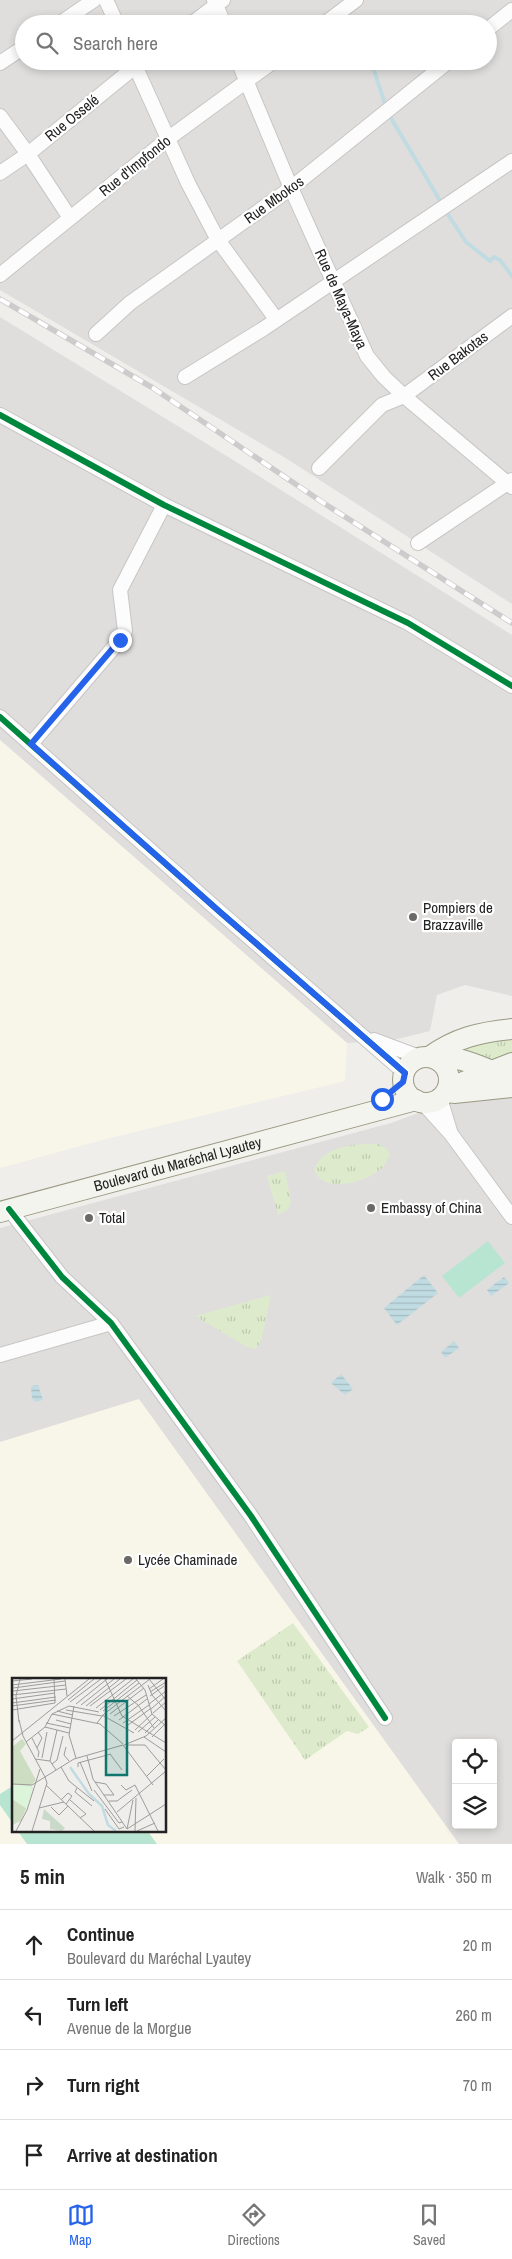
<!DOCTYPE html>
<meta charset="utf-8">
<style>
body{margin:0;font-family:"Archivo Narrow",sans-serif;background:#f6f6f6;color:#222}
.controls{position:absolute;right:15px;bottom:15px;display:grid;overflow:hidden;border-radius:5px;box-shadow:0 2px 8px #0003}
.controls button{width:45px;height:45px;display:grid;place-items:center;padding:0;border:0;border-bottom:1px solid #e0e0e0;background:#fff;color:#222;font:25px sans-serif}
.stop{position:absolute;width:15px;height:15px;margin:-11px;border:4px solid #2563eb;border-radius:50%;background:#fff}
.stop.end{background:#2563eb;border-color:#fff;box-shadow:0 1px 5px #0008}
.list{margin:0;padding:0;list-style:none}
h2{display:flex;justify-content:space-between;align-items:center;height:65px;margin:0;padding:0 20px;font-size:21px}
h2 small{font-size:16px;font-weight:400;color:#767676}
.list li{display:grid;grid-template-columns:32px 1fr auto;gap:15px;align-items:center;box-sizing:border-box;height:70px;padding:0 20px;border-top:1px solid #e0e0e0}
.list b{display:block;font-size:19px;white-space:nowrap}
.list p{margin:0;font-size:16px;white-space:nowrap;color:#767676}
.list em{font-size:16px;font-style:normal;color:#767676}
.icon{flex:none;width:28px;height:28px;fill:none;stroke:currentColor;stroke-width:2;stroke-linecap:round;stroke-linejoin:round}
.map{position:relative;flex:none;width:512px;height:1844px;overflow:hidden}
.search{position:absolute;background:#fff;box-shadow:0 2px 8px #0003;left:15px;right:15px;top:15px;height:55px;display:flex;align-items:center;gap:12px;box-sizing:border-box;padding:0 18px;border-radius:28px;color:#767676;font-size:19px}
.sheet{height:345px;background:#fff}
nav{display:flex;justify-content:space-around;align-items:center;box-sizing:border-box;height:70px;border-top:1px solid #e0e0e0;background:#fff;font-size:14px;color:#767676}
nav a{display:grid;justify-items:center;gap:2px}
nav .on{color:#2563eb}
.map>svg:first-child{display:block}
</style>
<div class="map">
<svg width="512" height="1844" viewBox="0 0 512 1844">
<defs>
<pattern id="grass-tufts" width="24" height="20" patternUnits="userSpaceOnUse" patternTransform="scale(1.25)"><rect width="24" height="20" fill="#ddebcc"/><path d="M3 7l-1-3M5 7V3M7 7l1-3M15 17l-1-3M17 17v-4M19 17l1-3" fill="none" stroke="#bdc9af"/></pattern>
<pattern id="water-rules" width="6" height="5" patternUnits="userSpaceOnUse" patternTransform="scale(1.25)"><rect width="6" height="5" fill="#c0dbe1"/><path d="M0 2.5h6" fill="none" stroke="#a5bcc1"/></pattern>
</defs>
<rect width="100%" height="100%" fill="#f0eeeb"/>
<path fill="#dfdedc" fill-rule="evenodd" d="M0 0H512V604L284 457 0 290ZM24 24H488V61H24Z
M0 317 238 463 512 635V996L465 985 437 995 430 1031 389 1041 347 1043 0 740Z
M512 1079V1844H0V1228L391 1123ZM14 1679H165V1830H14ZM456 1743H493V1825H456Z"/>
<path fill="#f8f6e8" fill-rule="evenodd" d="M0 740 347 1043 345 1081 102 1140 0 1168Z
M139 1399 459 1844H0V1442ZM14 1679H165V1830H14Z"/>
<path fill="url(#grass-tufts)" d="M512 1034V1054L487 1065 452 1050Z
M364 1144H378L386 1148 390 1155C387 1160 385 1165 381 1169 366 1182 324 1195 314 1170 322 1149 344 1146 364 1144Z
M285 1171 291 1203 287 1210 278 1215 267 1176Z
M271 1295 261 1342 255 1349 247 1347 195 1316Z
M293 1623 369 1727 358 1734 347 1731 305 1760 237 1661Z"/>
<path fill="#b8e5d1" d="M488 1241 505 1263 459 1298 442 1276Z
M14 1785V1825L0 1805V1794Z
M17 1830H147L157 1844H27Z"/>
<path fill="url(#water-rules)" d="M424 1275 438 1293 397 1325 384 1308Z
M504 1277 509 1283 491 1296 487 1290Z
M454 1341 459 1348 445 1358 441 1352Z
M341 1374 353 1389 345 1395 331 1383Z
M34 1385H38L43 1400 35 1402 32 1398 31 1387Z"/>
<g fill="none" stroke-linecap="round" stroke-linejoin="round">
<path stroke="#c0dbe1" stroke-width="4" d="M346 20 348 24
M371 61 386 107
M388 113 442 204
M445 210 466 242 490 261 494 257 500 260 512 276"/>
<defs>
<path id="street" d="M106 0 117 24
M214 0 224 24
M59 24 94 0
M191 24 223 0
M324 24 356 0
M488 29 512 10
M133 61 188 183 218 240 276 319
M238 61 291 188 367 356 384 377 404 396 512 487
M0 63 24 47
M0 116 28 154 70 218
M0 173 28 154 142 61
M0 275 169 138 274 61
M96 334 130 303 291 188 449 61
M185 377 263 329 512 161
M0 415 164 505 408 623 512 686
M319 468 382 405 404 396 512 316
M418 543 512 480
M0 717 220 912 405 1073
M31 744 120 640 125 631 120 590 164 505
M374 1040 422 1058
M440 1098 450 1131
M422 1102 451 1134 512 1217
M9 1209 62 1277 111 1323 251 1516 385 1718
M0 1355 111 1323"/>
<g id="secondary">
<path d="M429 1057C455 1038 480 1032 512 1029"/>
<circle cx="426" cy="1080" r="23"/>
<path d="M436 1059C461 1053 488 1072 512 1078"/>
<path d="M448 1088 512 1063"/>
<path d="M454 1093 512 1087"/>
<path id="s1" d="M0 1212 416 1100"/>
</g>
</defs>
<use href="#street" stroke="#c7c6c5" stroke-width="16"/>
<use href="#secondary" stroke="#999983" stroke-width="22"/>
<use href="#street" stroke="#fdfcfc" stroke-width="14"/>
<use href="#secondary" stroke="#f3f4ed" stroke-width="20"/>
<defs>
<path id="rail" d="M0 299 153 388 325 504 512 623"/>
</defs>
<use href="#rail" stroke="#ccc" stroke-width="5.5"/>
<use href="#rail" stroke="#fff" stroke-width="4" stroke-dasharray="11" stroke-linecap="butt"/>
<defs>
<path id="cycleway" d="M0 415 164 505 408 623 512 686
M0 717 220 912 405 1073
M9 1209 62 1277 111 1323 251 1516 385 1718"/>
</defs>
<use href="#cycleway" stroke="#fff" stroke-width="9"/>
<use href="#cycleway" stroke="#00873e" stroke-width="6"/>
</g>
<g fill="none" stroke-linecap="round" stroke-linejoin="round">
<path stroke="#2563eb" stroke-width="6" d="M120 640 31 744 220 912 405 1073 403 1082 382 1099"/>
</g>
<g fill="#6a6968" stroke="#fff" stroke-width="2">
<circle cx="413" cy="917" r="5"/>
<circle cx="371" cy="1208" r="5"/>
<circle cx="89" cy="1218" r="5"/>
<circle cx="128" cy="1560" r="5"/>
</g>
<g text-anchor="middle" stroke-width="4.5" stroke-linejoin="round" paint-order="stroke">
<g font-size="15" fill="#222" stroke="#fff">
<text transform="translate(72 118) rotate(-39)" y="5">Rue Osselé</text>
<text transform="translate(135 166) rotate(-39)" y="5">Rue d'Impfondo</text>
<text transform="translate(274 200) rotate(-36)" y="5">Rue Mbokos</text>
<text transform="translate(341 299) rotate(66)" y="5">Rue de Maya-Maya</text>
<text transform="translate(458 356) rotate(-37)" y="5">Rue Bakotas</text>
<text dy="5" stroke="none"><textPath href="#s1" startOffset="184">Boulevard du Maréchal Lyautey</textPath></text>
</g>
<g font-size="15" fill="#222" stroke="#fff" text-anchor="start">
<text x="423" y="913">Pompiers de<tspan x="423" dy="17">Brazzaville</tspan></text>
<text x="381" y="1213">Embassy of China</text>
<text x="99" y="1223">Total</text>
<text x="138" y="1565">Lycée Chaminade</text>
</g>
</g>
<g transform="translate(12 1678)">
<rect width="154" height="154" fill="#f0eeeb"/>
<path d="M10 61 14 66 8 73 24 102 19 107 21 113 9 143 0 147V69Z" fill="#ccddc2"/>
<path d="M32 131 53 150 50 153 38 151V143L30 141Z" fill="#cadaca"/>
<path d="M0 106 19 108 21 113 15 131 0 121Z" fill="#dbf4da"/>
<path fill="none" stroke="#c0dbe1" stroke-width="2.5" d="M58 89 77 116 90 128 96 147 104 153"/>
<path fill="none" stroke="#9e9c9b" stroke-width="1" d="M53 1 55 18M93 1 110 38 154 65M124 1 133 12 140 36 154 48M137 1 154 22M0 3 20 1M0 7 49 1M136 7 140 17 154 33M1 10 53 3M137 11 151 1M1 13 54 7M138 14 154 4M0 17 54 11M115 18 126 27 142 50M138 18 152 8M0 21 43 15M56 22 82 1M58 24 89 1M0 25 44 19M64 26 95 1M137 26 154 13M69 27 102 1M0 28 44 22M62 28 57 57 64 80M74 28 108 1M78 28 114 1M84 30 121 1M139 31 154 18M0 32 43 25 42 1M54 32 90 38M88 32 125 2M45 33 61 37M91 33 127 5M141 35 154 24M40 36 57 28 87 34M98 36 132 10M90 37 122 55M102 38 134 17M7 42 11 58 33 99M44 42 59 46M107 42 135 21M7 44 4 18 8 1M34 45 58 50M85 45 92 36 138 1M111 45 137 27M116 47 138 31M33 49 57 55M123 52 140 36M126 54 143 39M133 55 146 42M132 59 154 74M140 59 152 47M20 60 27 74 26 79M0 63 77 1M14 64 33 49 40 36 88 46 111 66M111 67 141 107M112 67 134 58 154 40M116 67H133L154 92M54 69 52 77 57 83M25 70 30 60 26 54M98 76 110 92M75 78 81 101 115 151M30 80 35 54M23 81 38 83 44 92M38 83 45 52M68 84 80 113M40 86 45 82 51 58M49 89 57 103 82 123M66 89V85L99 76M135 98 152 81M83 104 94 106 102 117H92M0 106 20 107 62 81 111 67M34 107 82 153M109 107 114 112 123 107 146 153M65 110 63 114 80 128M82 112 107 145 110 144M49 122 56 115 60 118 54 126M58 122 74 136 68 140M97 123H105L120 112M39 129 47 137 56 128M27 130 52 124M93 131 107 151 112 149M105 134 154 93M115 151 154 126M115 151 121 122M4 153 15 132 28 91M20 153 35 105 33 99M123 153 124 120M125 153 143 145"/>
<path fill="#0f766e" fill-opacity="0.15" stroke="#0f766e" stroke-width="2.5" d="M94 23H115V97H94Z"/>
<rect width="154" height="154" fill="none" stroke="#222" stroke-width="2.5"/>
</g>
</svg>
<div class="controls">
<button><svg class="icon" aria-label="locate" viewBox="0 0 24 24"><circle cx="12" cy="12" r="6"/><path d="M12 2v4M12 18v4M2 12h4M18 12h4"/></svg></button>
<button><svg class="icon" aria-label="layers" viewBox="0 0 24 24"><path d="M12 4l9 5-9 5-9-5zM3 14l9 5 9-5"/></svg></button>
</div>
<div class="stop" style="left:382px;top:1099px"></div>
<div class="stop end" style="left:120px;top:640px"></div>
<div class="search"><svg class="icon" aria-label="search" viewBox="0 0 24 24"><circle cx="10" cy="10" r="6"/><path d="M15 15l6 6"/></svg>Search here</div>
</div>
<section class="sheet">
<h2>5 min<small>Walk · 350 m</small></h2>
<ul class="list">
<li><svg class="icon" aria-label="ahead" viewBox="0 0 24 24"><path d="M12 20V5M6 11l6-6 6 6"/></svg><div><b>Continue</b><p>Boulevard du Maréchal Lyautey</p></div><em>20 m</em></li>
<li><svg class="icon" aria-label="left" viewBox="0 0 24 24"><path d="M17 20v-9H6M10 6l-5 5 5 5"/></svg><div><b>Turn left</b><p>Avenue de la Morgue</p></div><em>260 m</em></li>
<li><svg class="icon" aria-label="right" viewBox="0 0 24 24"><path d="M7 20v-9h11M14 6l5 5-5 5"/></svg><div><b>Turn right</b></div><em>70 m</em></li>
<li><svg class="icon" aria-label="arrive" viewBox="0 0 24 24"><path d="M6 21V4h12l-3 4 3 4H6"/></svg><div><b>Arrive at destination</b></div></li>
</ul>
</section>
<nav>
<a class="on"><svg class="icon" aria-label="map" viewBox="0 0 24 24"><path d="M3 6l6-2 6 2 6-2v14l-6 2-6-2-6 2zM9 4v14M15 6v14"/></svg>Map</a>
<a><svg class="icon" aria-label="directions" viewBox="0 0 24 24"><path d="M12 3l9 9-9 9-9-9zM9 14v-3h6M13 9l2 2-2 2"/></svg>Directions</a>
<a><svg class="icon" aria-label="saved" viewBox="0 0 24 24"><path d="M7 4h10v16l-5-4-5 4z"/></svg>Saved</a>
</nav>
